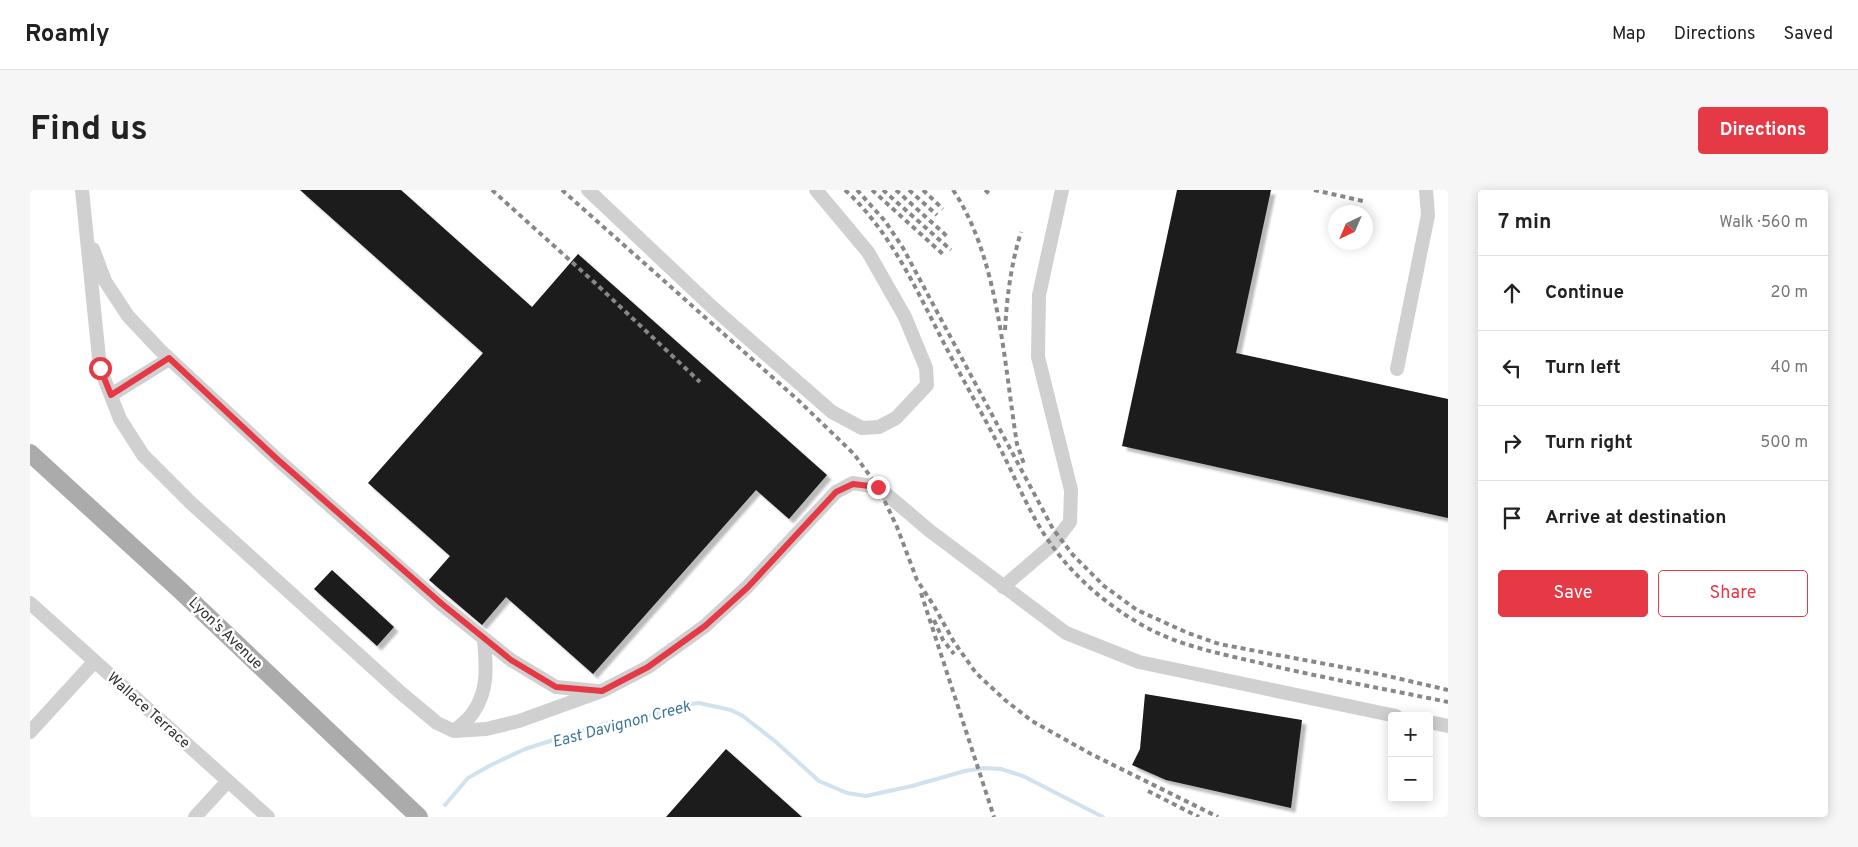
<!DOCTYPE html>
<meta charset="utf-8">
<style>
body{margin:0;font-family:Overpass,sans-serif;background:#f6f6f6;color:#222}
.controls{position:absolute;right:15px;bottom:15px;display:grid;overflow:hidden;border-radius:5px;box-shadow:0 2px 12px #0003}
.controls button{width:45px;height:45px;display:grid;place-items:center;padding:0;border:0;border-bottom:1px solid #e0e0e0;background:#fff;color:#222;font:25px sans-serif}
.compass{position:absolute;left:1298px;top:15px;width:45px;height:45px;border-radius:50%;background:#fff;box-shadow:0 2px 12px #0003;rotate:224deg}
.stop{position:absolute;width:15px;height:15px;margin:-11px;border:4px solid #e63946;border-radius:50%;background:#fff}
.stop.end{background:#e63946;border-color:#fff;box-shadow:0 1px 5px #0008}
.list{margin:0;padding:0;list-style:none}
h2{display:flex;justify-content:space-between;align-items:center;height:65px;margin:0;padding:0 20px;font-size:21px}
h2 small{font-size:16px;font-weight:400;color:#767676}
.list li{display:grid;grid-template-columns:32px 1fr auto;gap:15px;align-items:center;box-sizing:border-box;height:75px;padding:0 20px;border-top:1px solid #e0e0e0}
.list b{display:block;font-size:19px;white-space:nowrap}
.list em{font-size:16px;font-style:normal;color:#767676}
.actions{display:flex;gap:10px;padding:15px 20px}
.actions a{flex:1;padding:11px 0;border:1px solid #e63946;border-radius:5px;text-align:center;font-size:18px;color:#e63946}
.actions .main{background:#e63946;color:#fff}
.icon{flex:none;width:28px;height:28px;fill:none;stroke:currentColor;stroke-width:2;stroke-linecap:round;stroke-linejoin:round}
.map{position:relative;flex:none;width:1418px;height:627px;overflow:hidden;border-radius:5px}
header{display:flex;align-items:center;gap:30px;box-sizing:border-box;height:70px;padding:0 25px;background:#fff;border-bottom:1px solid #e0e0e0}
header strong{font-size:24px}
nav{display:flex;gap:28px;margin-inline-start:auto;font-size:18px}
.intro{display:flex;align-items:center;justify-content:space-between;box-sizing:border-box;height:120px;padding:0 30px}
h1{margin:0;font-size:35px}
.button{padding:12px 22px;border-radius:5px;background:#e63946;color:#fff;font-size:18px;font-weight:700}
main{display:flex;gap:30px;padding:0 30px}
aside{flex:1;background:#fff;border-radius:5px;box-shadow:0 2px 12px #0003}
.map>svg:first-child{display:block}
</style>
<header>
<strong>Roamly</strong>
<nav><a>Map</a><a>Directions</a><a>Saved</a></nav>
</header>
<div class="intro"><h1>Find us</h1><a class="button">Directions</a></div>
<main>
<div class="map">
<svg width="1418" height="627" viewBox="0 0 1418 627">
<defs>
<filter id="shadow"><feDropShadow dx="4.5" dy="4.5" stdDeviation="1" flood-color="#0004"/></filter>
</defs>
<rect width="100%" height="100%" fill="#fff"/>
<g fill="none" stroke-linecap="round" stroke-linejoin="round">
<path stroke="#cfe2ee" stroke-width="4" d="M415 615 438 588 461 575 495 559 574 534 636 522 652 515 669 513 701 520 713 526 746 552 789 591 817 603 836 606 882 596 935 581 954 578 971 579 993 586 1073 627"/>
</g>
<path fill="#1a1a1a" filter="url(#shadow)" d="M270 0H371L502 117 548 64 797 285 759 329 726 300 563 484 476 407 452 435 399 390 420 366 338 293 453 163Z
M1147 0H1241L1206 163 1418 209V328L1092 256Z
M302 380 364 437 347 456 284 399Z
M1115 504 1272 530 1261 618 1136 590 1102 575 1110 559Z
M696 559 772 627H636Z"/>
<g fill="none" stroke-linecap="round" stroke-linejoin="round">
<path stroke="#d0d0d0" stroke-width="14" d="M52 0 70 178 90 229 113 265 161 313 371 503 407 533 424 541 456 539 489 531 572 501 618 477 675 436 717 397 806 302 823 293 848 297 900 341 1036 443 1109 472 1366 526
M558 0 682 117 802 222 832 238 849 237 866 228 897 195 896 178 875 127 838 62 786 0
M63 59 75 91 98 126 130 160 247 269 411 414 481 470 526 497 568 501
M1367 179 1398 25 1396 0
M81 205 139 169
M973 397 1022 355 1040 332 1041 300 1008 167 1009 105 1032 0
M0 413 238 627
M1399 532 1418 536
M424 541C431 535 440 529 444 521 459 499 456 474 454 449
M0 542 64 472
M165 627 198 591"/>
<path stroke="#ababab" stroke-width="18" d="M0 263 152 402 389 627"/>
<path stroke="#888" stroke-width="4" stroke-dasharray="5 4" stroke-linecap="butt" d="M462 0 564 92 670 192
M532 0 768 210 824 264 848 297 867 337 887 390 904 416 924 452 946 483 975 510 1002 531 1061 564 1188 627
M815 0C867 47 893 116 926 176 942 206 959 236 974 266 988 294 1000 324 1018 350 1042 385 1075 414 1112 435 1147 455 1187 463 1226 472 1289 487 1354 499 1418 512
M827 0 855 31 873 58 1023 339 1043 365 1074 396 1107 420 1158 443 1189 454 1349 484 1418 500
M842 0 915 66
M853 0 921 60
M866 0 919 48
M879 0 907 25
M893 0 913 19
M923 0C969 68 974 174 987 254L994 274
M955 0 961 5
M1284 0 1333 11
M975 140C977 106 981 74 991 42
M891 403 964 627
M904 430 913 450 924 464
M1118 601 1169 627"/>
</g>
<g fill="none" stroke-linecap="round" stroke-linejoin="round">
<path stroke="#e63946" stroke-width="6" d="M70 178 81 205 139 168 247 269 412 414 481 470 526 497 572 501 618 477 675 436 718 397 806 302 823 294 848 297"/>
</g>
<g text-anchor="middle" stroke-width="5" stroke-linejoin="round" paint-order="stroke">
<g font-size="15" fill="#333" stroke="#fff">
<text transform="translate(196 443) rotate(44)" y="5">Lyon's Avenue</text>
<text transform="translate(119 520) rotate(42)" y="5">Wallace Terrace</text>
</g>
<g font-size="16" font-style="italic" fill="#3f7597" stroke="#fff">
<text transform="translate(591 533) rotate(-15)" y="6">East Davignon Creek</text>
</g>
</g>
</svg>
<div class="controls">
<button>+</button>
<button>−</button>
</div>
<svg class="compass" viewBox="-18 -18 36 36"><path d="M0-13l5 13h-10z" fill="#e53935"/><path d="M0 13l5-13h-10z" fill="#767676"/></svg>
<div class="stop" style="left:70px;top:178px"></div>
<div class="stop end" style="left:848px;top:297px"></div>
</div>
<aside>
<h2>7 min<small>Walk · 560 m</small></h2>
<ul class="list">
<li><svg class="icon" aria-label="ahead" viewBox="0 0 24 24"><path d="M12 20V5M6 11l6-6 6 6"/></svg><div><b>Continue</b></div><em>20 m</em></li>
<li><svg class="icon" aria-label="left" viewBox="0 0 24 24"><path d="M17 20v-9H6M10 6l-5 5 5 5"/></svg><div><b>Turn left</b></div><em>40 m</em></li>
<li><svg class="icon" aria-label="right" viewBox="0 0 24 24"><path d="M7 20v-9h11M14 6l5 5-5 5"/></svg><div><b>Turn right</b></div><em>500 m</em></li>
<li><svg class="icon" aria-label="arrive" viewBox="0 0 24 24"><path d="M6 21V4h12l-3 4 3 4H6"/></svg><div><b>Arrive at destination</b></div></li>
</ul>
<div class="actions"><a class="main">Save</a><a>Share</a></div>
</aside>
</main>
